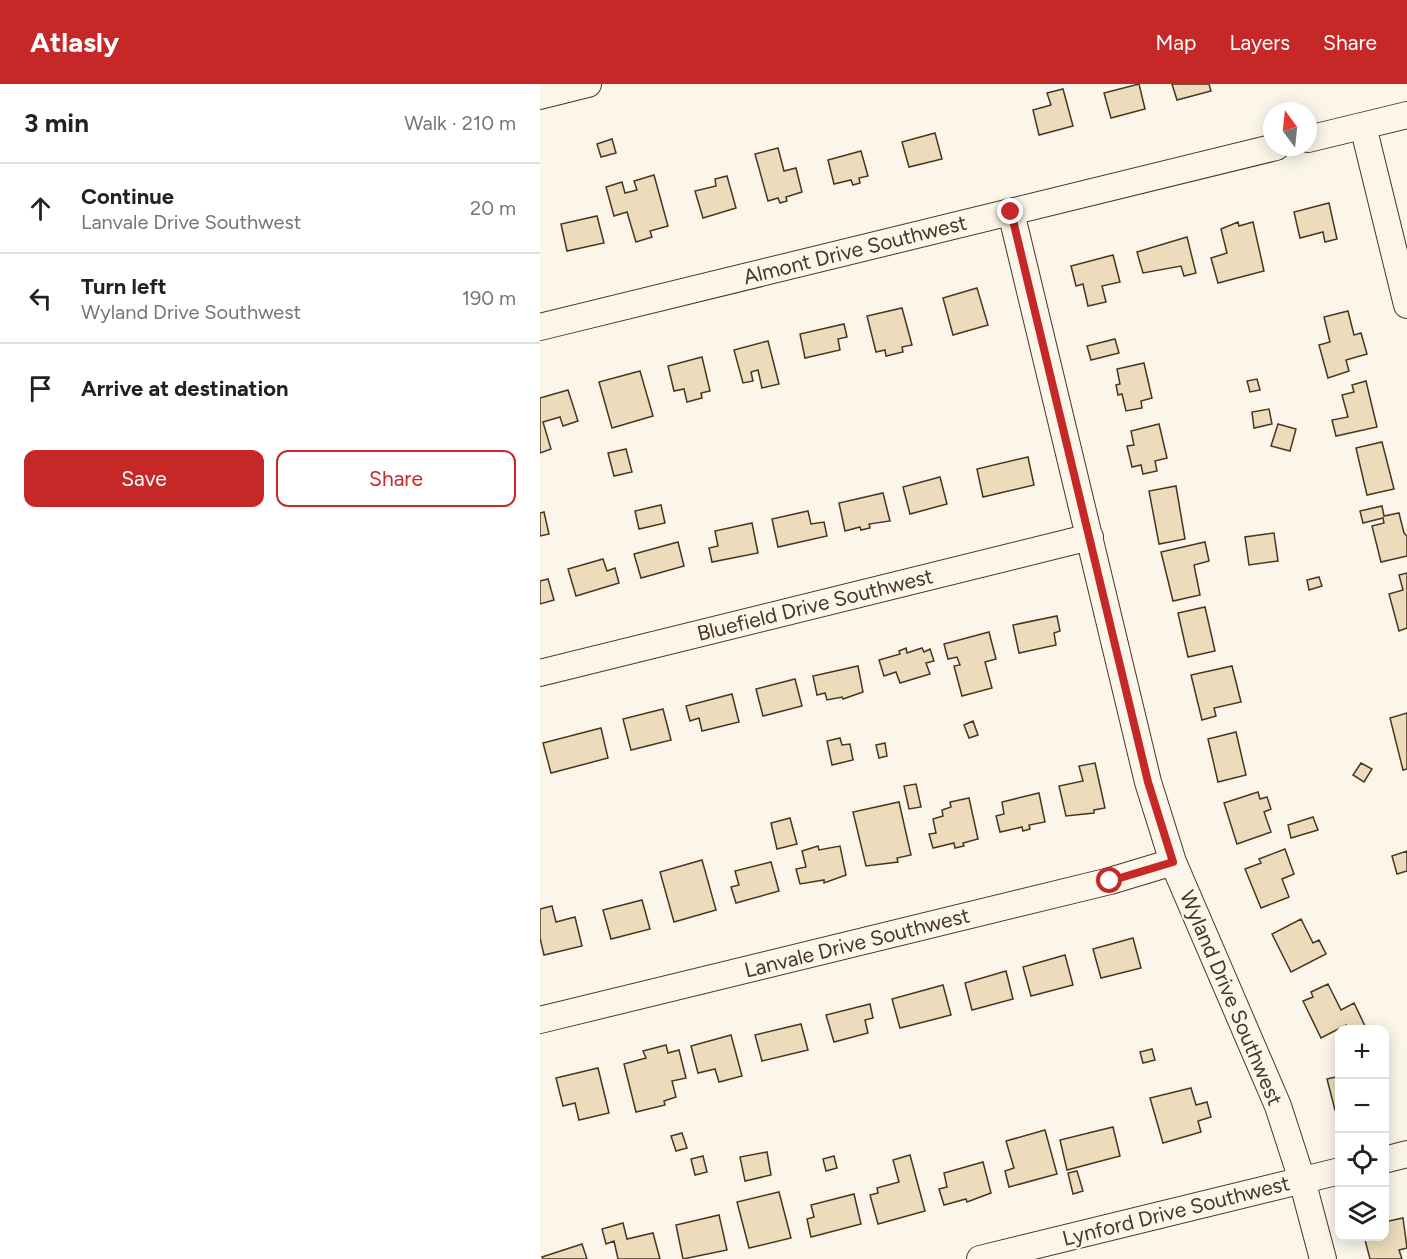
<!DOCTYPE html>
<html lang="en">
<head>
<meta charset="utf-8">
<style>
	:root { --surface:#fff; --page:#f6f6f6; --text:#222; --muted:#767676; --line:#e0e0e0; --accent:#c62828 }
	body { margin:0; font-family:Figtree,sans-serif; background:var(--page); color:var(--text) }
	.controls { position:absolute; right:18px; bottom:18px; display:grid; overflow:hidden; border-radius:12px; box-shadow:0 3px 15px #0003 }
	.controls button { width:54px; height:54px; display:grid; place-items:center; padding:0; border:0; border-bottom:2px solid var(--line); background:var(--surface); color:var(--text); font:30px sans-serif }
	.compass { position:absolute; left:723px; top:18px; width:54px; height:54px; border-radius:50%; background:var(--surface); box-shadow:0 3px 15px #0003; rotate:345deg }
	.stop { position:absolute; width:18px; height:18px; margin:-14px; border:4px solid #c62828; border-radius:50%; background:#fff }
	.stop.end { background:#c62828; border-color:#fff; box-shadow:0 2px 6px #0008 }
	.list { margin:0; padding:0; list-style:none }
	h2 { display:flex; justify-content:space-between; align-items:center; height:78px; margin:0; padding:0 24px; font-size:26px }
	h2 small { font-size:20px; font-weight:400; color:var(--muted) }
	.list li { display:grid; grid-template-columns:39px 1fr auto; gap:18px; align-items:center; box-sizing:border-box; height:90px; padding:0 24px; border-top:2px solid var(--line) }
	.list b { display:block; font-size:22px; white-space:nowrap }
	.list p { margin:0; font-size:20px; white-space:nowrap; color:var(--muted) }
	.list em { font-size:20px; font-style:normal; color:var(--muted) }
	.actions { display:flex; gap:12px; padding:18px 24px }
	.actions a { flex:1; padding:14px 0; border:2px solid var(--accent); border-radius:12px; text-align:center; font-size:21px; color:var(--accent) }
	.actions .main { background:var(--accent); color:#fff }
	.icon { flex:none; width:33px; height:33px; fill:none; stroke:currentColor; stroke-width:2; stroke-linecap:round; stroke-linejoin:round }
	.map { position:relative; flex:none; width:867px; height:1175px; overflow:hidden }
	header { display:flex; align-items:center; gap:36px; box-sizing:border-box; height:84px; padding:0 30px; background:var(--accent); color:#fff }
	header strong { font-size:28px }
	nav { display:flex; gap:33px; margin-inline-start:auto; font-size:21px }
	main { display:flex }
	aside { flex:1; background:var(--surface) }
	.map>svg:first-child { display:block }
	.building { fill:#ecdcbc; stroke:#4a3520; stroke-width:1.5 }
	.lines { fill:none; stroke-linecap:round; stroke-linejoin:round }
	.minor-casing { stroke:#4a3520; stroke-width:28 }
	.minor { stroke:#fbf6e9; stroke-width:26 }
	.route { stroke:#c62828; stroke-width:8 }
	.labels { text-anchor:middle; stroke-width:4.5; stroke-linejoin:round; paint-order:stroke }
	.street-label { font-size:21px; fill:#4a3520; stroke:#fbf6e9 }
</style>
</head>
<body>
<header>
<strong>Atlasly</strong>
<nav><a>Map</a><a>Layers</a><a>Share</a></nav>
</header>
<main>
<aside>
<h2>3 min<small>Walk · 210 m</small></h2>
<ul class="list">
<li><svg class="icon" aria-label="ahead" viewBox="0 0 24 24"><path d="M12 20V5M6 11l6-6 6 6"/></svg><div><b>Continue</b><p>Lanvale Drive Southwest</p></div><em>20 m</em></li>
<li><svg class="icon" aria-label="left" viewBox="0 0 24 24"><path d="M17 20v-9H6M10 6l-5 5 5 5"/></svg><div><b>Turn left</b><p>Wyland Drive Southwest</p></div><em>190 m</em></li>
<li><svg class="icon" aria-label="arrive" viewBox="0 0 24 24"><path d="M6 21V4h12l-3 4 3 4H6"/></svg><div><b>Arrive at destination</b></div></li>
</ul>
<div class="actions"><a class="main">Save</a><a>Share</a></div>
</aside>
<div class="map">
<svg width="867" height="1175" viewBox="0 0 867 1175">
	<rect width="100%" height="100%" fill="#fbf6e9"/>
	<path class="building" d="M 599,0 L 605,25 L 571,34 L 564,9 Z
		M 632,0 L 669,0 L 671,7 L 637,16 Z
		M 523,5 L 533,42 L 499,51 L 493,26 L 511,21 L 507,9 Z
		M 395,49 L 402,75 L 369,83 L 362,58 Z
		M 72,55 L 76,69 L 61,73 L 57,60 Z
		M 238,64 L 244,87 L 256,84 L 262,108 L 246,113 L 247,117 L 240,119 L 238,114 L 228,117 L 215,70 Z
		M 321,67 L 328,92 L 319,94 L 320,99 L 313,101 L 311,96 L 294,100 L 288,76 Z
		M 114,91 L 128,142 L 110,147 L 112,153 L 96,158 L 87,128 L 74,132 L 66,103 L 82,98 L 85,109 L 97,106 L 94,97 Z
		M 187,92 L 196,124 L 163,134 L 155,107 L 176,102 L 175,95 Z
		M 789,119 L 797,155 L 785,158 L 783,148 L 760,154 L 754,128 Z
		M 57,132 L 64,159 L 27,167 L 21,140 Z
		M 698,138 L 699,142 L 713,138 L 724,187 L 678,199 L 671,174 L 687,169 L 681,145 Z
		M 647,153 L 656,189 L 644,192 L 641,182 L 603,189 L 597,168 Z
		M 573,171 L 580,198 L 562,202 L 566,218 L 548,222 L 543,200 L 536,202 L 531,182 Z
		M 437,204 L 448,241 L 413,251 L 403,214 Z
		M 362,224 L 372,261 L 362,263 L 363,268 L 346,272 L 345,266 L 336,268 L 327,232 Z
		M 808,227 L 814,251 L 821,249 L 827,270 L 806,276 L 809,287 L 788,294 L 779,261 L 790,258 L 784,233 Z
		M 304,240 L 307,253 L 298,255 L 300,266 L 265,274 L 260,250 Z
		M 575,255 L 579,269 L 551,276 L 547,262 Z
		M 228,257 L 239,300 L 222,304 L 218,286 L 211,288 L 213,297 L 203,299 L 194,266 Z
		M 162,273 L 170,307 L 161,309 L 162,314 L 147,318 L 144,305 L 134,307 L 128,282 Z
		M 604,279 L 612,314 L 601,317 L 602,324 L 586,327 L 582,310 L 578,311 L 576,301 L 580,300 L 577,285 Z
		M 100,287 L 113,332 L 72,344 L 59,298 Z
		M 717,295 L 720,306 L 710,308 L 707,297 Z
		M 826,297 L 837,343 L 796,352 L 792,336 L 808,333 L 802,311 L 814,308 L 812,301 Z
		M 28,306 L 38,337 L 23,342 L 20,333 L 3,338 L 11,365 L 0,369 L 0,314 Z
		M 729,325 L 732,340 L 714,344 L 712,328 Z
		M 619,340 L 627,374 L 615,377 L 617,387 L 603,390 L 601,381 L 592,383 L 587,362 L 594,361 L 591,347 Z
		M 738,340 L 756,345 L 750,367 L 731,362 Z
		M 842,358 L 854,405 L 827,411 L 816,364 Z
		M 86,365 L 92,388 L 74,392 L 68,369 Z
		M 488,373 L 494,401 L 443,413 L 437,385 Z
		M 400,393 L 407,420 L 370,430 L 363,403 Z
		M 636,402 L 645,455 L 619,460 L 609,407 Z
		M 343,409 L 350,437 L 329,440 L 330,444 L 321,446 L 320,443 L 305,447 L 299,419 Z
		M 121,421 L 125,439 L 99,445 L 95,427 Z
		M 842,422 L 844,432 L 859,429 L 864,449 L 867,452 L 867,472 L 841,478 L 832,442 L 844,439 L 843,434 L 823,439 L 820,427 Z
		M 268,427 L 271,440 L 284,438 L 287,452 L 238,463 L 232,435 Z
		M 4,428 L 9,450 L 0,452 L 0,429 Z
		M 212,439 L 218,469 L 172,478 L 169,464 L 178,462 L 175,447 Z
		M 734,449 L 738,477 L 709,481 L 705,453 Z
		M 138,458 L 144,482 L 101,494 L 94,470 Z
		M 665,458 L 669,477 L 654,481 L 660,511 L 633,517 L 621,468 Z
		M 63,475 L 67,487 L 75,484 L 79,499 L 36,512 L 28,485 Z
		M 867,489 L 867,544 L 859,547 L 849,510 L 863,506 L 859,491 Z
		M 779,493 L 782,502 L 769,506 L 767,496 Z
		M 8,495 L 14,516 L 0,520 L 0,497 Z
		M 665,523 L 675,567 L 648,573 L 638,529 Z
		M 517,532 L 520,547 L 514,549 L 516,561 L 479,569 L 473,541 Z
		M 449,548 L 456,575 L 445,578 L 452,604 L 422,612 L 414,582 L 420,581 L 417,573 L 408,575 L 404,560 Z
		M 366,564 L 367,569 L 382,564 L 384,568 L 390,565 L 394,577 L 386,579 L 390,590 L 360,599 L 356,588 L 344,592 L 339,576 L 360,570 L 359,567 Z
		M 318,582 L 323,608 L 303,615 L 302,613 L 287,616 L 285,609 L 277,611 L 273,592 Z
		M 692,582 L 701,618 L 674,624 L 676,632 L 662,636 L 651,591 Z
		M 255,595 L 262,622 L 223,632 L 216,605 Z
		M 192,610 L 199,638 L 162,647 L 159,634 L 150,637 L 146,622 Z
		M 123,625 L 131,656 L 91,666 L 83,635 Z
		M 867,629 L 867,685 L 863,686 L 850,634 Z
		M 433,637 L 438,651 L 429,654 L 424,641 Z
		M 61,644 L 68,674 L 11,689 L 3,659 Z
		M 696,648 L 706,691 L 678,698 L 668,655 Z
		M 300,654 L 302,661 L 310,660 L 313,676 L 292,681 L 287,657 Z
		M 345,659 L 347,672 L 339,674 L 336,661 Z
		M 555,679 L 565,724 L 554,726 L 554,729 L 526,732 L 519,702 L 543,697 L 539,682 Z
		M 821,679 L 832,685 L 824,698 L 813,691 Z
		M 376,700 L 381,723 L 369,725 L 364,702 Z
		M 718,708 L 720,715 L 727,713 L 731,725 L 724,728 L 731,748 L 697,760 L 684,719 Z
		M 499,709 L 505,738 L 489,741 L 490,745 L 483,747 L 482,743 L 460,748 L 456,732 L 464,730 L 462,718 Z
		M 429,714 L 438,755 L 423,759 L 424,762 L 415,764 L 414,759 L 393,764 L 389,750 L 396,749 L 393,735 L 403,732 L 402,726 L 411,723 L 410,718 Z
		M 359,718 L 371,771 L 357,774 L 358,778 L 326,782 L 313,728 Z
		M 773,733 L 778,746 L 751,754 L 748,741 Z
		M 250,734 L 257,760 L 237,765 L 231,739 Z
		M 278,762 L 279,766 L 300,762 L 306,791 L 284,799 L 284,796 L 260,800 L 256,785 L 266,783 L 262,767 Z
		M 745,765 L 754,790 L 742,795 L 749,813 L 721,824 L 705,785 L 721,779 L 719,775 Z
		M 867,767 L 867,787 L 857,790 L 852,772 Z
		M 162,776 L 176,826 L 134,838 L 120,788 Z
		M 231,778 L 239,807 L 196,819 L 191,803 L 199,801 L 195,787 Z
		M 102,816 L 110,845 L 71,855 L 63,826 Z
		M 12,822 L 16,838 L 35,833 L 42,862 L 4,871 L 0,854 L 0,825 Z
		M 761,835 L 773,859 L 779,856 L 786,870 L 751,888 L 732,850 Z
		M 593,854 L 601,884 L 561,894 L 553,865 Z
		M 525,871 L 533,901 L 491,912 L 483,883 Z
		M 466,887 L 473,915 L 432,926 L 425,899 Z
		M 788,900 L 801,926 L 814,919 L 826,944 L 808,946 L 806,941 L 781,954 L 763,917 L 773,913 L 771,908 Z
		M 403,901 L 411,931 L 360,944 L 352,915 Z
		M 330,920 L 333,934 L 325,936 L 328,949 L 294,958 L 286,931 Z
		M 261,940 L 268,966 L 222,977 L 215,951 Z
		M 191,951 L 202,992 L 179,998 L 175,985 L 158,989 L 151,962 Z
		M 126,961 L 128,969 L 139,966 L 146,994 L 132,997 L 136,1013 L 124,1017 L 125,1021 L 96,1028 L 84,980 L 106,974 L 103,967 Z
		M 612,965 L 615,976 L 603,979 L 600,968 Z
		M 58,984 L 69,1029 L 39,1036 L 35,1019 L 23,1022 L 16,994 Z
		M 800,992 L 800,1024 L 795,1026 L 787,995 Z
		M 651,1004 L 656,1021 L 667,1018 L 671,1033 L 658,1037 L 661,1048 L 623,1059 L 610,1014 Z
		M 573,1043 L 580,1072 L 527,1086 L 520,1056 Z
		M 505,1046 L 517,1090 L 469,1103 L 465,1087 L 474,1084 L 466,1057 Z
		M 142,1049 L 147,1064 L 136,1067 L 131,1052 Z
		M 227,1068 L 231,1091 L 205,1097 L 200,1073 Z
		M 370,1071 L 385,1127 L 338,1140 L 330,1111 L 338,1109 L 337,1104 L 359,1098 L 353,1076 Z
		M 163,1072 L 167,1088 L 155,1091 L 151,1075 Z
		M 294,1072 L 297,1084 L 286,1087 L 283,1075 Z
		M 443,1078 L 451,1109 L 427,1118 L 426,1115 L 404,1121 L 399,1105 L 407,1103 L 404,1089 Z
		M 537,1087 L 543,1107 L 533,1110 L 528,1089 Z
		M 239,1108 L 251,1154 L 209,1164 L 197,1118 Z
		M 314,1110 L 321,1140 L 271,1153 L 267,1135 L 274,1133 L 271,1121 Z
		M 179,1131 L 187,1166 L 143,1175 L 136,1141 Z
		M 863,1134 L 867,1164 L 859,1166 L 862,1175 L 830,1175 L 824,1152 L 844,1152 L 844,1138 Z
		M 83,1139 L 87,1155 L 113,1149 L 120,1175 L 78,1175 L 74,1157 L 66,1160 L 62,1145 Z
		M 42,1160 L 47,1175 L 3,1175 L 2,1173 Z"/>
	<g class="lines">
		<defs>
			<path id="minor" d="M 0,12 L 48,0
				M 823,42 L 867,221
				M 768,55 L 867,31
				M 471,128 L 608,698 L 633,778 L 738,1022 L 762,1096 L 783,1175
				M 0,243 L 736,63
				M 0,589 L 550,453
				M 0,936 L 570,797 L 633,778
				M 844,1076 L 867,1070
				M 440,1175 L 800,1087"/>
		</defs>
		<use href="#minor" class="minor-casing"/>
		<use href="#minor" class="minor"/>
	</g>
	<g class="lines">
		<path class="route" d="M 471,128 L 608,698 L 633,778 L 570,797"/>
	</g>
	<g class="labels">
		<g class="street-label">
			<text transform="translate(315 166) rotate(-14)" y="7">Almont Drive Southwest</text>
			<text transform="translate(275 521) rotate(-14)" y="7">Bluefield Drive Southwest</text>
			<text transform="translate(317 859) rotate(-14)" y="7">Lanvale Drive Southwest</text>
			<text transform="translate(691 914) rotate(67)" y="7">Wyland Drive Southwest</text>
			<text transform="translate(636 1127) rotate(-14)" y="7">Lynford Drive Southwest</text>
		</g>
	</g>
</svg>
<div class="controls">
<button>+</button>
<button>−</button>
<button><svg class="icon" aria-label="locate" viewBox="0 0 24 24"><circle cx="12" cy="12" r="6"/><path d="M12 2v4M12 18v4M2 12h4M18 12h4"/></svg></button>
<button><svg class="icon" aria-label="layers" viewBox="0 0 24 24"><path d="M12 4l9 5-9 5-9-5zM3 14l9 5 9-5"/></svg></button>
</div>
<svg class="compass" viewBox="-18 -18 36 36"><path d="M0-13l5 13h-10z" fill="#e53935"/><path d="M0 13l5-13h-10z" fill="#767676"/></svg>
<div class="stop" style="left:570px;top:797px"></div>
<div class="stop end" style="left:471px;top:128px"></div>
</div>
</main>
</body>
</html>
